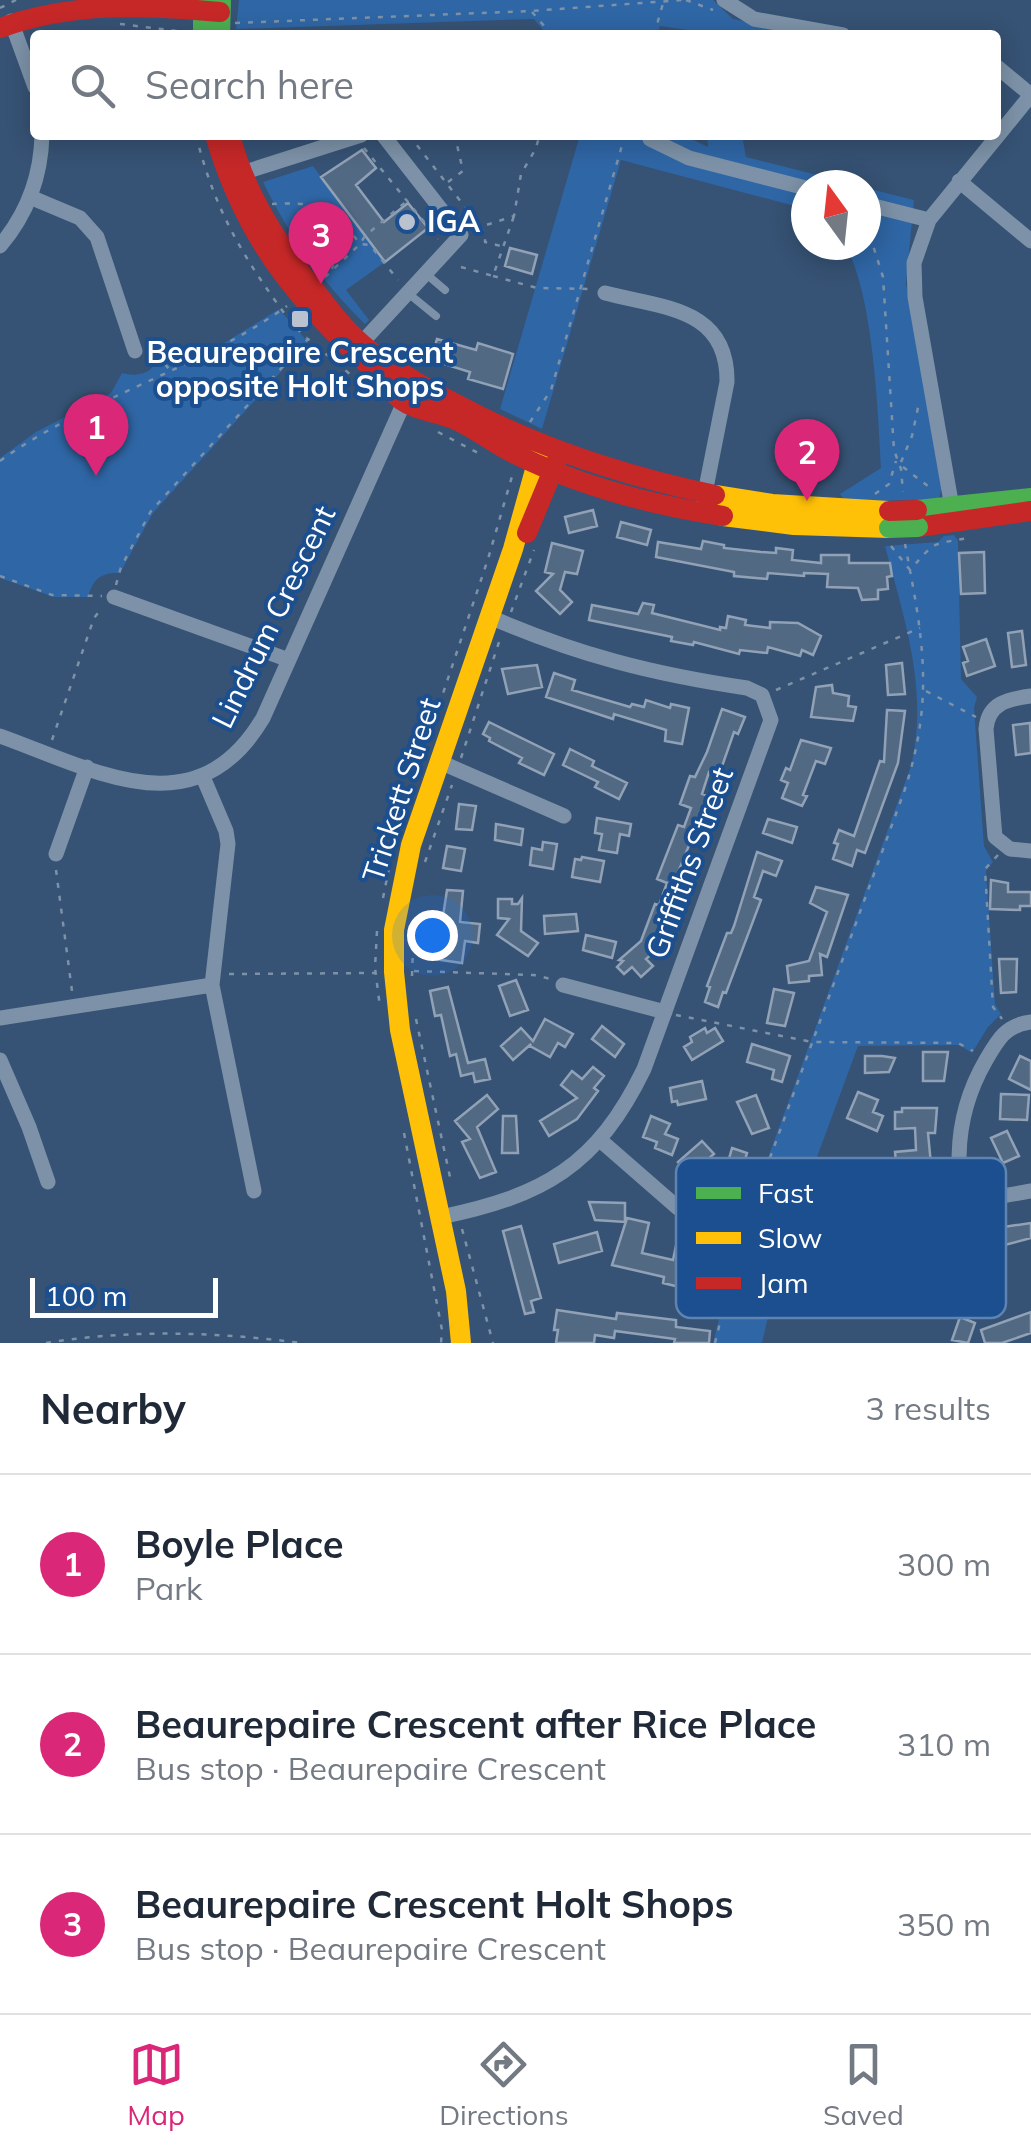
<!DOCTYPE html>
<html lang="en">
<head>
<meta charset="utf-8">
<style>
	:root { --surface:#fff; --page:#f2f2f3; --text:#1f2937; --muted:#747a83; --line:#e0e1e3; --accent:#db2777 }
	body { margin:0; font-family:Mulish,sans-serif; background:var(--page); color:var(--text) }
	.compass { position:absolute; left:791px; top:170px; width:90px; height:90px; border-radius:50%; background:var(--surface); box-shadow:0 5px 25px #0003; rotate:345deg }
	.scale { position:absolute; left:30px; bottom:25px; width:188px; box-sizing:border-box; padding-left:10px; border:5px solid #fff; border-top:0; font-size:28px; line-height:35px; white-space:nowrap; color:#fff; -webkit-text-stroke:8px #1b4f8f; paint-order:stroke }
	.you { position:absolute; left:432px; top:935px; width:35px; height:35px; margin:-25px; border:8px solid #fff; border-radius:50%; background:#1a73e8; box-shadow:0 0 0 15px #1a73e833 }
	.badge { display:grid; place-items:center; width:65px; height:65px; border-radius:50%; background:var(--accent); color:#fff; font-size:32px; font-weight:700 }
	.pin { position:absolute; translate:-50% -82px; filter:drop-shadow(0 2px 5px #0008) }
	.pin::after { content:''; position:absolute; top:52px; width:35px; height:30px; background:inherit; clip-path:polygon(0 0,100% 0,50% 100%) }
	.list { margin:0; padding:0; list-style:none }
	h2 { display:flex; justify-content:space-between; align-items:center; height:130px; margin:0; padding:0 40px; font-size:42px }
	h2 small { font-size:32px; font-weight:400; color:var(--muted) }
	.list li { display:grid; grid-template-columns:65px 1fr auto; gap:30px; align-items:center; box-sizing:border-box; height:180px; padding:0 40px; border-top:2px solid var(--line) }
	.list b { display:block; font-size:38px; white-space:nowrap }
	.list p { margin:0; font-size:32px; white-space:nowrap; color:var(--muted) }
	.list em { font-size:32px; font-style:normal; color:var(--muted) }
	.icon { flex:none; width:55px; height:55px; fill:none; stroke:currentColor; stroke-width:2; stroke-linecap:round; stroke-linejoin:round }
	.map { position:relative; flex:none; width:1031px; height:1343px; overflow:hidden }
	.search { position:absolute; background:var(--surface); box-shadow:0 5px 25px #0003; left:30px; right:30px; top:30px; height:110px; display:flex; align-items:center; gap:25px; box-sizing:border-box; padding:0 35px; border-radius:10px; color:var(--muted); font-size:38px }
	.sheet { height:670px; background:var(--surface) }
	nav { display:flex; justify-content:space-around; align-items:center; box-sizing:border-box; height:140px; border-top:2px solid var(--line); background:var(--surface); font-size:28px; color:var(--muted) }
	nav a { display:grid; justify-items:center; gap:5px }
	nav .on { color:var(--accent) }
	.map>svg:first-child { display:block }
	.green { fill:#2f66a5 }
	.building { fill:#526984; stroke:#92a2b6; stroke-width:2.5 }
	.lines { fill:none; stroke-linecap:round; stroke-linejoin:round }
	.path { stroke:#7d92a8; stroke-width:2.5; stroke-dasharray:5 8; stroke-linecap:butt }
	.lane { stroke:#7d92a8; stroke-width:8 }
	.street { stroke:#7d92a8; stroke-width:15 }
	.fast { stroke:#4caf50; stroke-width:20 }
	.slow { stroke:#ffc107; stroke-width:20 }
	.jam { stroke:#c62828; stroke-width:20 }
	.fast-bridge { stroke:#4caf50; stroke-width:20 }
	.jam-bridge { stroke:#c62828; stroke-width:20 }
	.poi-dot { fill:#b9c2ce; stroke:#1b4f8f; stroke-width:4 }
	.labels { text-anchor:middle; stroke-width:8; stroke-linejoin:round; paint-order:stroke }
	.poi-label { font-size:30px; font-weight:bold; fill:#fff; stroke:#1b4f8f; text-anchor:start }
	.street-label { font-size:30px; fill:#fff; stroke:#1b4f8f }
	.key { fill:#1b4f8f; stroke:#5f84b1; stroke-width:2.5 }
	.key-label { font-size:28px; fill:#fff }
</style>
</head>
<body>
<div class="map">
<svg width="1031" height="1343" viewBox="0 0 1031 1343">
	<rect width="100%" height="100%" fill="#365274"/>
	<path class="green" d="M 239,0 L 713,0 L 733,19 L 816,35 L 689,35 L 688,30 L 660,26 L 657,35 L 547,35 L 534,19 L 236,29 Z
		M 580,135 L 683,135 L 708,147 L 707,135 L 742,135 L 746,157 L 856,185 L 806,185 L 806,209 L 621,160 L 542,429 L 500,409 Z
		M 313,166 L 385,262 L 346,290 L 369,320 L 365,324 C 321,281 290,237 263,182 Z
		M 866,188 L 914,200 L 906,284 L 943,483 L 939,499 L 846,502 L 840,494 L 881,468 C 878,410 873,293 845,245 L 866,245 Z
		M 279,309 L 308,342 L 153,513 L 120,573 C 101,572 93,579 88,597 L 54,597 L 0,578 L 0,458 L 36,432 L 111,393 L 122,373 C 142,378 154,372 160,353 L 216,348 Z
		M 954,535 L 958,541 L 961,679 L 977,697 L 974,708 L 984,846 L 993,862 L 986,871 L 995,1004 L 1001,1014 L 988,1027 L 972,1053 L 959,1045 L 858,1046 L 796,1214 L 747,1215 L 911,766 C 929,690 904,618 885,546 L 938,542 L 944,536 Z
		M 737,1248 L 783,1251 L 762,1343 L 713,1343 Z"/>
	<path class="building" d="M 362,150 L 376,168 L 356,185 L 384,222 L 408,203 L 428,228 L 385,262 L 321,177 Z
		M 510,248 L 537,255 L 532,274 L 505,266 Z
		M 437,339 L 476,350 L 478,343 L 513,354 L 503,389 L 468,379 L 470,372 L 431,360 Z
		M 593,510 L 597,526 L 569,533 L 565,517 Z
		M 621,522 L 651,530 L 647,545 L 617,537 Z
		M 703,541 L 724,545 L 724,548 L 761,552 L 776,553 L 776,548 L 793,550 L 792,560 L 821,563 L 821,555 L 849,555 L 849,563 L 890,563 L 892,576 L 887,577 L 888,589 L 878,590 L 878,599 L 862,600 L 858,588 L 827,587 L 828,574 L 804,573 L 804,576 L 768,573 L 767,579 L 734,576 L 734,572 L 656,557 L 658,542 L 701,549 Z
		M 552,543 L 583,551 L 577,574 L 565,572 L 560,590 L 572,602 L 560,614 L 536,591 L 553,574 L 545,572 Z
		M 984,552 L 985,593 L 961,594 L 959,553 Z
		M 643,603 L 654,605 L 652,613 L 720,630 L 720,627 L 726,628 L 728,616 L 746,620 L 745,625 L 770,628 L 770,622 L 798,623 L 821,636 L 813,655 L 802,650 L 800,656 L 768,647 L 767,653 L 740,650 L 739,654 L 694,642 L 693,645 L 671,641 L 672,637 L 589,620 L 592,605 L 638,614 Z
		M 1022,631 L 1026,665 L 1012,667 L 1008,633 Z
		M 986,639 L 995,666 L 967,676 L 963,663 L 968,661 L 963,647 Z
		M 902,663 L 905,694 L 888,695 L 886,665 Z
		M 537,665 L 542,687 L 508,694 L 502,669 Z
		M 554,673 L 575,680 L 572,690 L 630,707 L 632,704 L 644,707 L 646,700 L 670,708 L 671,704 L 689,708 L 682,744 L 665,741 L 666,730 L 614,714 L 613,719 L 546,697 Z
		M 832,685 L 833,693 L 849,696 L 848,706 L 856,707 L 853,721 L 811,717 L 816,687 Z
		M 722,709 L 745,717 L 738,734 L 734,732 L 719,775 L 709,772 L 702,794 L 709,796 L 679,870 L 684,872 L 656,950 L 646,959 L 653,966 L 641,977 L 632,967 L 624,974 L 617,967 L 623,961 L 619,960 L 641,941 L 655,904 L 659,905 L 667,883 L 657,879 L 678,825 L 684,827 L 691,808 L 680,804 L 690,776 L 695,777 L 707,752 Z
		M 887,710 L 905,711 L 898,763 L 865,853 L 857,850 L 852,866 L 833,859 L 838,844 L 834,843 L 839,830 L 854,836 L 880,761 L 884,762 Z
		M 489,722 L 554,754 L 544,775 L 519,763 L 522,758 L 489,741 L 490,738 L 483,734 Z
		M 1030,723 L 1031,753 L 1016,755 L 1013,725 Z
		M 801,740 L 831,748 L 825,764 L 816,761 L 803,795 L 807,796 L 802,806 L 782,798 L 788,783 L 781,780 L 786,768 L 790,770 Z
		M 570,749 L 594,761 L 592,766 L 627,783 L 619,799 L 595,787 L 598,782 L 563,765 Z
		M 459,804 L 476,806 L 472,830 L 456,829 Z
		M 597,818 L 631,824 L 629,836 L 620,834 L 617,853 L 599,850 L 602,834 L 595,833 Z
		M 768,819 L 797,827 L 792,843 L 763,833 Z
		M 496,824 L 523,829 L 521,845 L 495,840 Z
		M 543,842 L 557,844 L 553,869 L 530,865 L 532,848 L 542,850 Z
		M 447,846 L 465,849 L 461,871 L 443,868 Z
		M 757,852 L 782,861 L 776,876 L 763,871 L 754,897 L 761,900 L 726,993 L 723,992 L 718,1007 L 705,1002 L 710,987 L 707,986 L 727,933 L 731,933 L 734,926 Z
		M 582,857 L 604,861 L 600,882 L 572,877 L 575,859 L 581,860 Z
		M 991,880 L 1008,883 L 1008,892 L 1031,892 L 1031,906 L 1020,906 L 1020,910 L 990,909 Z
		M 816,887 L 848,895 L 827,957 L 820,954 L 822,975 L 809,976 L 809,981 L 789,983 L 787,966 L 809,961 L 827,912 L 810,903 Z
		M 447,890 L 463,891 L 460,922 L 480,924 L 478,943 L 465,941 L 462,963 L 427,958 L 430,936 L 434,936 L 435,928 L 441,929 Z
		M 522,898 L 521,931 L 538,943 L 528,956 L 497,935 L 509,919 L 498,918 L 498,899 L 512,899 L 512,904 L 518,904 Z
		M 576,914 L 578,931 L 545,934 L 544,916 Z
		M 586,935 L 616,942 L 612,958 L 583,950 Z
		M 999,959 L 1017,959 L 1016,992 L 1001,993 Z
		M 516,980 L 528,1010 L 510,1016 L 499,986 Z
		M 448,987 L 468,1063 L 485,1059 L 490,1079 L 475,1082 L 473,1073 L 461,1076 L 456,1054 L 450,1056 L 441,1015 L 435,1016 L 430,991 Z
		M 774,989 L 794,993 L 785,1026 L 767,1023 Z
		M 545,1019 L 573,1034 L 565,1047 L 558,1043 L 550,1057 L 530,1046 L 531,1044 L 513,1060 L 501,1046 L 521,1028 L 533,1041 Z
		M 602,1026 L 624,1044 L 615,1057 L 592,1039 Z
		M 705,1028 L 707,1033 L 715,1028 L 723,1041 L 692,1060 L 684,1047 L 692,1042 L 690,1037 Z
		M 752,1044 L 790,1056 L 782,1082 L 772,1079 L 774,1070 L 747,1062 Z
		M 923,1052 L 948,1052 L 944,1081 L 923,1081 Z
		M 865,1056 L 882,1056 L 895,1058 L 889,1072 L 865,1073 Z
		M 1020,1056 L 1031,1061 L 1031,1090 L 1009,1079 Z
		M 593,1067 L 604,1076 L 594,1088 L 598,1091 L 577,1119 L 549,1136 L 540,1121 L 577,1098 L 561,1085 L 572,1071 L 582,1079 Z
		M 702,1081 L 706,1099 L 678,1105 L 677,1101 L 672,1102 L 670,1088 Z
		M 858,1092 L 878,1100 L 873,1112 L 883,1116 L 877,1131 L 847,1118 Z
		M 1001,1094 L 1029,1095 L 1027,1120 L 1000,1119 Z
		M 487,1095 L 498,1109 L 477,1127 L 496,1172 L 480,1178 L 462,1142 L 470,1139 L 455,1121 Z
		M 756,1095 L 769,1128 L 752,1134 L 737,1102 Z
		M 902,1108 L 937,1108 L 935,1133 L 928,1133 L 932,1175 L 912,1177 L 911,1171 L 888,1174 L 888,1182 L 843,1185 L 843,1189 L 821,1190 L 821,1185 L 816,1185 L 815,1174 L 858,1173 L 858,1164 L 896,1163 L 895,1152 L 916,1150 L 915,1128 L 895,1129 L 895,1112 L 902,1112 Z
		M 503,1116 L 516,1116 L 518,1153 L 502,1153 Z
		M 651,1116 L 670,1124 L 665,1134 L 678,1139 L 672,1155 L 655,1148 L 657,1142 L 643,1137 Z
		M 1007,1131 L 1019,1156 L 1003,1163 L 991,1138 Z
		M 702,1141 L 714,1154 L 700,1166 L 695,1162 L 686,1170 L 678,1162 Z
		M 732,1148 L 747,1153 L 739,1180 L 748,1182 L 744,1196 L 720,1191 Z
		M 589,1202 L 625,1203 L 625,1222 L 595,1220 Z
		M 627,1218 L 649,1223 L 642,1253 L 673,1260 L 677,1241 L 726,1253 L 719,1277 L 726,1279 L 721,1297 L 663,1283 L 664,1277 L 612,1265 Z
		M 1031,1223 L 1031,1238 L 1005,1245 L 1003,1227 Z
		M 521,1226 L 541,1298 L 531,1301 L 534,1312 L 525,1314 L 503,1231 Z
		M 597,1232 L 602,1251 L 559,1263 L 554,1244 Z
		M 557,1310 L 616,1319 L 617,1313 L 676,1320 L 676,1327 L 710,1331 L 709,1343 L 674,1343 L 675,1339 L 615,1331 L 614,1338 L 595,1335 L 594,1343 L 556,1343 L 558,1330 L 554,1330 Z
		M 1031,1312 L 1031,1333 L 1002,1343 L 985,1343 L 981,1330 Z
		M 960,1317 L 975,1323 L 968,1343 L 952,1340 Z"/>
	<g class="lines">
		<path class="path" d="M 686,0 L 713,10
			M 0,8 L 16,0
			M 532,12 L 552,35
			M 235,23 L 531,11 L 683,0
			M 120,24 L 177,31 L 184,35
			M 654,35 L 664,0
			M 196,135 C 215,213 246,262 293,325
			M 409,135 L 479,225 L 485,234 L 485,242 L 501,246
			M 364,148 L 438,239
			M 448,182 L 463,171 L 455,136
			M 272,204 C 288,203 332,202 339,218 C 341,224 340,230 340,236
			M 338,215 L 360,244 L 370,245 L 398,280
			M 866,223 L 883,277 L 894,450 L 901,469 L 903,492
			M 476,231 L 480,227 L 514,216 L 521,174 L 535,150 L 540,135
			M 461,267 L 493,276 L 514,216
			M 332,269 L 340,236 L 351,232
			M 493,276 L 537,288 L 589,289
			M 325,277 L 360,244 L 365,236 L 408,200
			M 299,320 L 293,325 L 307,338
			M 147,349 L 152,348 L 169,369
			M 530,422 L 551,390 L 625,135
			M 438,432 L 484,456
			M 0,461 C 89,397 198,370 287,306
			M 901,462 L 912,436 L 919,403
			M 903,467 L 933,490
			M 875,494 L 889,484 L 896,461
			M 891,546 L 910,570 C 936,541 929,545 968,538
			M 0,576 L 52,595 L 102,596
			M 116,585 L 121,567 L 151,511 L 308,339 L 363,385
			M 511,612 L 534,550
			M 776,690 L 920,628
			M 926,691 L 976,717
			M 52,740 L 94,618 L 102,608
			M 461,758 L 499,642
			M 402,816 L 488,559 L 513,473
			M 998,855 L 985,869 L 993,1007 L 1002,1019
			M 425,862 L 452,785
			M 56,870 L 72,991
			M 383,898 L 394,843
			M 377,931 L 375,968 L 380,1007
			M 414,971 L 534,975 L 551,979
			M 229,974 L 376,973
			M 412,976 L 414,919
			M 676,1015 L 812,1042 L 958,1043 L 973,1051
			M 416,1019 L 450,1177
			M 404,1133 L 442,1330 L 441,1343
			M 751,1220 L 756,1196 L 904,792 C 935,698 923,638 905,544
			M 462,1229 L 493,1343
			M 46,1343 C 130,1329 217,1332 301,1343
			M 715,1343 L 739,1245"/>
		<path class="lane" d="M 425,273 L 445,290
			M 409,294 L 436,316"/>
		<path class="street" d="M 724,0 L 754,19 L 843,35
			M 11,21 L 35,87
			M 650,139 L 689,158 L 806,188
			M 236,175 L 361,135
			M 959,181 L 1031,241
			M 30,197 L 80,218 L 97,237 L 135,351
			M 866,204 L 929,220
			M 0,246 C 27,214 41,177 42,135
			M 605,293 C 662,308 728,307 727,382 L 703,503
			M 355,350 L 461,235 L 383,135
			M 953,513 L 915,297 L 914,263 L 929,220 L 1031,95 L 996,66
			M 114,597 L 289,660
			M 1031,696 C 1008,699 988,703 986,729 L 995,837 L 1010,849 L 1031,851
			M 0,736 C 95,770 196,831 263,718 L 414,380
			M 440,762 L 564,816
			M 203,777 L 226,831 L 228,844 L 212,985 L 254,1191
			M 56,854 L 87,767
			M 563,985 L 665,1012
			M 0,1018 L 212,985
			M 0,1060 L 29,1127 L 48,1182
			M 600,1140 L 678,1208 L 708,1223 L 746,1233 L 799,1231 L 1031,1191
			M 441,1217 C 543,1196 597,1166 644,1069 L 771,720 L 762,695 L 747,688 C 652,674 578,655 490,617
			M 976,1279 C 962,1198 942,1136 986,1060 C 998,1039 1006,1025 1031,1022"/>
		<path class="fast" d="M 203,0 L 203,35
			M 220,35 L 221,2
			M 917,510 L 1031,498"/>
		<path class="slow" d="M 715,495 L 772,504 L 889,511
			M 723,516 L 794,525 L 889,528
			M 461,1343 L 456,1291 L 400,1030 L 394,972 L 394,930 L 411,845 L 513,549 L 542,445"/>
		<path class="jam" d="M 0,28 C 72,2 145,5 220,12
			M 215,135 C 243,232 291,294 364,361 C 377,373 387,389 401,400 C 418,412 440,412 458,421 C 477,430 493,443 511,452 C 577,485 650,505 723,516
			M 230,135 C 244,188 270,232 303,275 C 322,299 339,324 362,344 C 391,369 425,388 458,405 C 540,449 624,476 715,495
			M 918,527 L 1031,511
			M 527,533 L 558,458"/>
		<path class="fast-bridge" d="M 889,528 L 918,527"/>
		<path class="jam-bridge" d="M 889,511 L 917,510"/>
	</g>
	<g class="poi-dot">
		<circle cx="407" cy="222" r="10"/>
		<rect x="290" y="309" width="20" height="20" rx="5"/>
	</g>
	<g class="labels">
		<g class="poi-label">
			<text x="427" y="232">IGA</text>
			<text x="300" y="363" text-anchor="middle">Beaurepaire Crescent<tspan x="300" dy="34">opposite Holt Shops</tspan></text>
		</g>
		<g class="street-label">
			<text transform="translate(274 617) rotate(-64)" y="10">Lindrum Crescent</text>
			<text transform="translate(402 790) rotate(-72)" y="10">Trickett Street</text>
			<text transform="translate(690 863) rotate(-70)" y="10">Griffiths Street</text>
		</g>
	</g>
	<rect x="676" y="1158" width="330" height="160" rx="15" class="key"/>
	<rect x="696" y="1187" width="45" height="12" fill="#4caf50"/>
	<rect x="696" y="1232" width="45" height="12" fill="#ffc107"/>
	<rect x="696" y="1277" width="45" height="12" fill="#c62828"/>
	<g class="key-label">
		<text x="758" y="1203">Fast</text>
		<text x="758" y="1248">Slow</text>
		<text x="758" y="1293">Jam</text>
	</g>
</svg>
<svg class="compass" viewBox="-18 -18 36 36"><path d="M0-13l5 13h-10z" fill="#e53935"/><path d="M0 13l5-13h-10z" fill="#747a83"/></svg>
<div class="scale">100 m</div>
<div class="you"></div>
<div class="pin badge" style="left:96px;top:476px">1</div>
<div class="pin badge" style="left:807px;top:501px">2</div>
<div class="pin badge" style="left:321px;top:284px">3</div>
<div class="search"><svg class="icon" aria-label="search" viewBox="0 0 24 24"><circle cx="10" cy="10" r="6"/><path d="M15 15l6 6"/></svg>Search here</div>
</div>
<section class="sheet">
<h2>Nearby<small>3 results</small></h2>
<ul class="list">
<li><span class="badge">1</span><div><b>Boyle Place</b><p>Park</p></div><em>300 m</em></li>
<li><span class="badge">2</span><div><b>Beaurepaire Crescent after Rice Place</b><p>Bus stop · Beaurepaire Crescent</p></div><em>310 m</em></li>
<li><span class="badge">3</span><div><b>Beaurepaire Crescent Holt Shops</b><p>Bus stop · Beaurepaire Crescent</p></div><em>350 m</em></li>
</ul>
</section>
<nav>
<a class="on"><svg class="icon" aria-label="map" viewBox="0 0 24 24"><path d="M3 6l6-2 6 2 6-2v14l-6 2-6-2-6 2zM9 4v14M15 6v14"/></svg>Map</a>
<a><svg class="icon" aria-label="directions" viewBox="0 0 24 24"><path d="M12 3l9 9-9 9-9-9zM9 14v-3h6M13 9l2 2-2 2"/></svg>Directions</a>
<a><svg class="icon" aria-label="saved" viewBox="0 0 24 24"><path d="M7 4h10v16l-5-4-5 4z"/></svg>Saved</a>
</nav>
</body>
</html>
